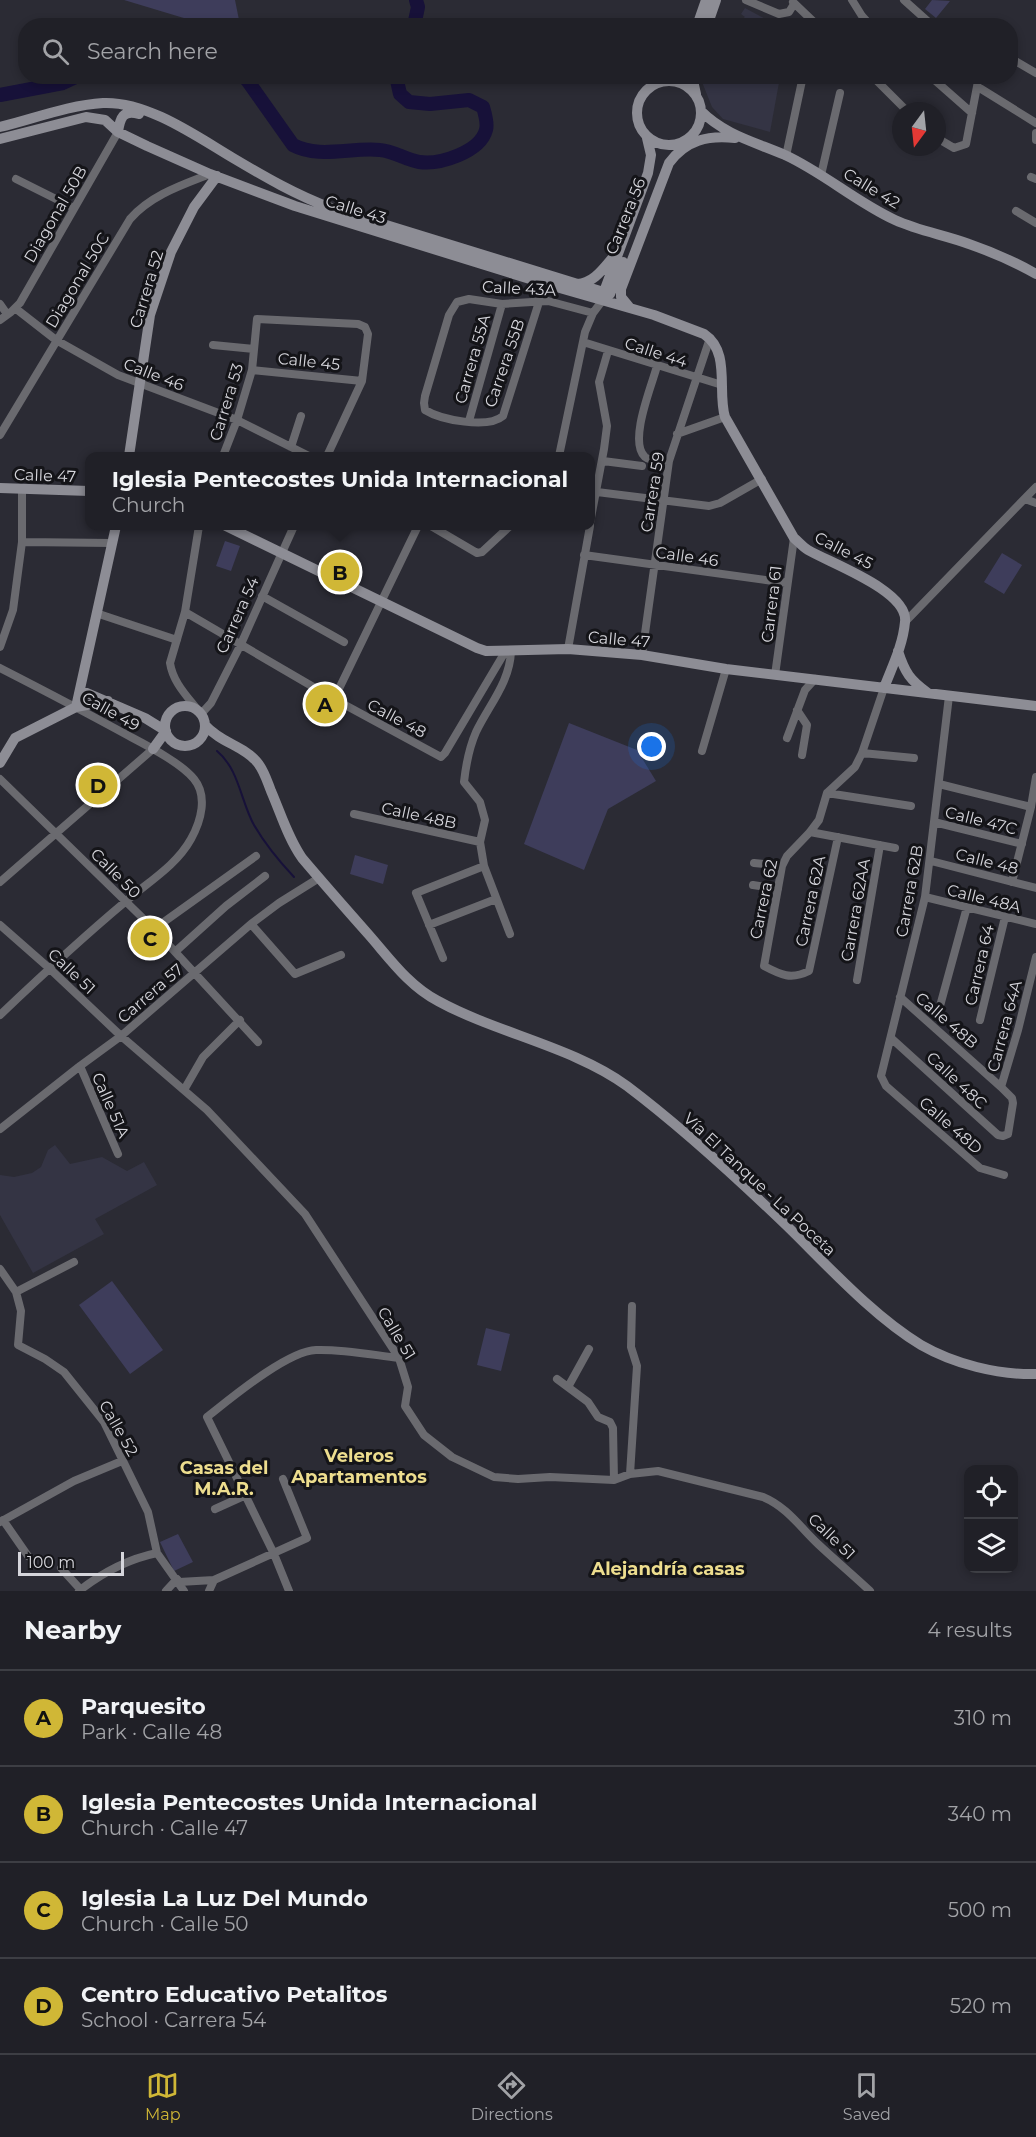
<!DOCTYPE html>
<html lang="en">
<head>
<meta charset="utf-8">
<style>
	:root { --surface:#202027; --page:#2d2d33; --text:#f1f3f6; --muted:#a2a3a7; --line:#3d3e44; --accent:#d0b736 }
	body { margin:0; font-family:Montserrat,sans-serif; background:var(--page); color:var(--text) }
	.controls { position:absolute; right:18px; bottom:18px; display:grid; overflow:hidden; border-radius:12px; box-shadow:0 3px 9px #0003 }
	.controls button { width:54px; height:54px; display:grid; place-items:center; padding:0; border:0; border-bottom:2px solid var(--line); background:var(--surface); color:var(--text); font:30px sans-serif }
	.compass { position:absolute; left:892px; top:102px; width:54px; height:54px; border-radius:50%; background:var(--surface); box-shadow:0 3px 9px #0003; rotate:195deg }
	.scale { position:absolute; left:18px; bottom:15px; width:106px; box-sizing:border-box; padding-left:6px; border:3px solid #d5d5db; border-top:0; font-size:16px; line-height:21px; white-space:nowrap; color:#d5d5db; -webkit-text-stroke:4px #141418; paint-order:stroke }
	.you { position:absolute; left:652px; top:747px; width:21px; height:21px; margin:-15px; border:4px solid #fff; border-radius:50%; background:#1a73e8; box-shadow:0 0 0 9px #1a73e833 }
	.badge { display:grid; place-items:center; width:39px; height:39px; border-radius:50%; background:var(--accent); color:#111; font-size:20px; font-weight:700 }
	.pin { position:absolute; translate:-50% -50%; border:3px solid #fff; box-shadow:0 2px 6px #0006 }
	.popup { position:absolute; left:85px; top:452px; width:510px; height:78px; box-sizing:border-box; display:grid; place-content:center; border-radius:12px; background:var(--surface); filter:drop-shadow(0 2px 4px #0005); font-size:20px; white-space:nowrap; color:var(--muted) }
	.popup b { font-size:22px; color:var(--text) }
	.popup::after { content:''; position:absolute; left:50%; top:100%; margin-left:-12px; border:12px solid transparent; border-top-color:var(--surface) }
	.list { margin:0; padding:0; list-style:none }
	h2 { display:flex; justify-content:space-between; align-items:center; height:78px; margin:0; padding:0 24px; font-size:26px }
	h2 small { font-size:20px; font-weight:400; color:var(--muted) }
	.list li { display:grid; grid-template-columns:39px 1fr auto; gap:18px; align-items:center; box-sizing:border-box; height:96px; padding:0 24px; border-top:2px solid var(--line) }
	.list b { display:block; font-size:22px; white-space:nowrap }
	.list p { margin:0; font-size:20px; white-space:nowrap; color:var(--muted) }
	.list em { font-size:20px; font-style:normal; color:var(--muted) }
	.icon { flex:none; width:33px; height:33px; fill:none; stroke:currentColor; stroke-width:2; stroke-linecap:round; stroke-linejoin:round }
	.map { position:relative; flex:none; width:1036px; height:1591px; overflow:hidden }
	.search { position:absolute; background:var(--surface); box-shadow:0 3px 9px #0003; left:18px; right:18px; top:18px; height:66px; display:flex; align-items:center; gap:15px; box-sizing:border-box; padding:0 21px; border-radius:24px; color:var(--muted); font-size:22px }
	.sheet { height:462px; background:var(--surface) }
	nav { display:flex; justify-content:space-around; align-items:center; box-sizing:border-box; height:84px; border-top:2px solid var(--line); background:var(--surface); font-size:16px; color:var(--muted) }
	nav a { display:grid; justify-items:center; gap:3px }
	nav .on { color:var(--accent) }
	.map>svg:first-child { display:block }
	.built { fill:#343444 }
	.green { fill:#3e3d5b }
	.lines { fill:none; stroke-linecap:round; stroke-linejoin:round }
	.stream { stroke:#171139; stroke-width:2 }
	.river { stroke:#171139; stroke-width:14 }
	.street { stroke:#6a6a6f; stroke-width:8 }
	.secondary { stroke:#8d8d95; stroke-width:10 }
	.labels { text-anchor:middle; stroke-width:6; stroke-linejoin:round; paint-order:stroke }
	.street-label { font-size:16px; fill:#d5d5db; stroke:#141418 }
	.neighbourhood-label { font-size:18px; font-weight:bold; fill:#eddd8e; stroke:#141418 }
</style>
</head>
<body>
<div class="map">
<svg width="1036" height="1591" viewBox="0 0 1036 1591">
	<rect width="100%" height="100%" fill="#2b2b34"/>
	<path class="built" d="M 745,8 L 771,22 L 769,25 L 733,25 L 745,17 L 741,14 Z
		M 700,77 L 780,77 L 770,132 L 723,119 L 712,107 Z
		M 55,1145 L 70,1164 L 102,1157 L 127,1171 L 144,1162 L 157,1185 L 95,1219 L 104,1234 L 33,1273 L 0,1215 L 0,1175 L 14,1177 L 32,1173 L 41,1167 L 48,1150 Z"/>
	<path class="green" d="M 124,0 L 235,0 L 240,25 L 207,25 Z
		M 932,0 L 950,1 L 936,18 L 925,9 Z
		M 225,541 L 240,546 L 231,571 L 216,566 Z
		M 1002,553 L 1022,565 L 1004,594 L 984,582 Z
		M 569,723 L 637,750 L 656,781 L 608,809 L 584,870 L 524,844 Z
		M 355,855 L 388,865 L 383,884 L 350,874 Z
		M 112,1281 L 163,1350 L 130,1374 L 79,1305 Z
		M 486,1328 L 510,1334 L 501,1371 L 477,1365 Z
		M 178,1534 L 193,1562 L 174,1571 L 160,1542 Z"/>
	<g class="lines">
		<path class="stream" d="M 217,751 C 239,769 241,802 254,825 C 265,844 279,861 294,877"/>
		<path class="river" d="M 414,26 L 418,7 L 416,0
			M 242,76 L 247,80 L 293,145 C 319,159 351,147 380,150 C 394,151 406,160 419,162 C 440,165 480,152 486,130 C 488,123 485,114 483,107 L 469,100 L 430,104 L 409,102 L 400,94 L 396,76
			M 0,95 L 63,83 L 78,76"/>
		<path class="street" d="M 746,0 L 779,14 L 789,12 L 794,4
			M 852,0 L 862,16 L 871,26
			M 904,0 L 933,26
			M 793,2 L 818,26
			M 990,26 L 991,23
			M 1010,58 L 1036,73
			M 872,76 L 907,111
			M 930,76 L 972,113
			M 978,87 L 1036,123
			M 1036,133 L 1036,140
			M 937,138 L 954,148 L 966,144 L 979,76
			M 786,156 L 803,76
			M 821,175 L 840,93
			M 1031,177 L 1036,179
			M 16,179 L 74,208
			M 1016,211 L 1036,223
			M 539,302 L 503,416 C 488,429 441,420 425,410 L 424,403 L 425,396 L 449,315 L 457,302 L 469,299 L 502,304 L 548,301 L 593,313
			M 0,304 L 7,314
			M 15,308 L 56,340 L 118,375 L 237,420 L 309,456
			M 0,320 L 11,312 L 20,303 L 118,132
			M 583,342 L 722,385
			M 213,345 L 254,349
			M 657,366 C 652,385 628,442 645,457 C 651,462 662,460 669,461
			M 252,370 L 362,381
			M 469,421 L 502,304
			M 677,434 L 725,417
			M 0,435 L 130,219 C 151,195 182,185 210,174
			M 291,447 L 301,416
			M 223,456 L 237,420 L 252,370 L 257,319 L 358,324 L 365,327 L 368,334 L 362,381 L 327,456
			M 559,456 L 585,332 L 593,313 L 602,301
			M 603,461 L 642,466
			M 597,492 L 709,506 L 720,503 L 762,479
			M 1025,499 L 1036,503
			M 590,523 L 604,449 L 607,426 L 599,382 L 608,351
			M 199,526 L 185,612 L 170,663 C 173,683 188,697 200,713
			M 431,526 L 477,553 L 482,552 L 510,526
			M 22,542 L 112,543
			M 584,555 L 787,583
			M 262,596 L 344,642
			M 185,612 L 334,699 L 441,757 L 445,753 L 505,652
			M 96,613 L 177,640
			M 905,622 L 1036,487
			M 0,647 L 13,610 L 22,542 L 22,490
			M 568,649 L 590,526
			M 642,655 L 669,461 L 710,338
			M 0,668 C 43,690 87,713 129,736 C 148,746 181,763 194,779 C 208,796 201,821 191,839 C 176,866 148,882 125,902 C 82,938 41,976 0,1015
			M 775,675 L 794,538
			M 949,696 L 925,897 L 881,1076 L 886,1086 L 980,1168 L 1004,1175
			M 334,699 L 418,526
			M 797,710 L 807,725 L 802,755
			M 201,714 L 211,703 L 241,644 L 294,526
			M 787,738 L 805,690 L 815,679
			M 702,751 L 726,669
			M 862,753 L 914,758
			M 0,779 L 154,929 L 258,1042
			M 939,784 L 1031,807
			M 827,793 L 911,806
			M 354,814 L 480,842
			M 934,822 L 1022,844
			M 810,832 L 895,848
			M 838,837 L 809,971 C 791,980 781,975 764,966 L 782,866 L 787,856 L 810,832 L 819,820 L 827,793 L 855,767 L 862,753 L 884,688
			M 931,861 L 1036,888
			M 754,863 L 782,866
			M 0,882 L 153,749
			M 1012,882 L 1031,807 L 1036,777
			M 753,885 L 778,889
			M 925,897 L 1036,924
			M 251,924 L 295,974 L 341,955
			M 0,925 L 49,968 L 121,1036 L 207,1110 L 305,1214 L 399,1358 L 408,1387 L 405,1406 L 424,1435 L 452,1457 L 494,1477 L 518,1479 L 550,1477 L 614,1480 L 630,1474 L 658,1471 L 763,1497 C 787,1507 800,1527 818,1544 C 835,1560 853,1575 870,1591
			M 429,925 L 496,899
			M 154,929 L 256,856
			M 510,934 L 484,866 L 480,842 L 485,820 L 480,802 L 464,782 C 466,764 469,748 476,732 C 489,705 510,682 511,651
			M 176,951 L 226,906 L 265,876
			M 443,958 L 416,893 L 484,866
			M 857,980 L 880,845
			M 900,997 L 1001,1087
			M 940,1006 L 967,907
			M 980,1020 L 1005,917
			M 891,1038 L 998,1135 L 1003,1136 L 1008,1134 L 1013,1103 L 1012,1098 L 1001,1087 L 1018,1030 L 1036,957
			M 80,1066 L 118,1154
			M 184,1090 L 203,1057 L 240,1020
			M 0,1129 L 80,1066 L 121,1036 L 251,924 L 279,903 L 319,878
			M 0,1269 L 16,1292 L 21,1311 L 18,1345 L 45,1359 L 64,1372 L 104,1422 L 148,1512 L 157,1553 L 184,1591
			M 16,1292 L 74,1262
			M 557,1379 L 588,1402 L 598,1417 L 610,1422 L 613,1428 L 614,1480
			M 568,1387 L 589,1349
			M 630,1474 L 637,1366 L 631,1347 L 632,1306
			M 215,1509 L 246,1495
			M 3,1520 L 28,1556
			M 0,1522 L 74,1481 L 122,1461
			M 61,1568 L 81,1590
			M 179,1582 L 214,1580 L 307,1538 L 283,1479
			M 79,1591 C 103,1572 128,1559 157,1553
			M 166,1591 L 177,1579
			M 209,1591 L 214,1580
			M 289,1591 L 274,1554 L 207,1417 C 230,1399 287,1351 316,1350 C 343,1349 373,1355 399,1358"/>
		<path class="secondary" d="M 697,26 L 706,0
			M 707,26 L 716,0
			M 692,76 L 696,94
			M637 113a32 32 0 1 1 64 0a32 32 0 1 1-64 0Z
			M 701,111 C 725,135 755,142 785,155 C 824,173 856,202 895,220 C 919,231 945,235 969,244 C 992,252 1015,262 1036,274
			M 0,127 C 33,119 69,105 103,103 C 147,101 196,136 233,158 C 265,177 296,195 331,208 L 610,294
			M 118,132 C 120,118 123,109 139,114
			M 0,139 L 86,117 L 105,120 L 118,132 L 147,146 L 210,174 L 295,206 L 546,284 L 654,315 L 704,334 C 731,352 717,391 725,417 L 794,538 C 799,542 803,547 808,550 C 830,563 909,591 905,622 C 903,645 892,667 884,688
			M 577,284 C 594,284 605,266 615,255
			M 602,297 L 648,173 L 651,155 L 647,138
			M 604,299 L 610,294 L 623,262
			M 630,308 L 621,297 L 621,289 L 669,163 C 686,140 708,135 735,138
			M 129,456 L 150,315 L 171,252 L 194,207 L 217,176
			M 0,488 L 89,491
			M 226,526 L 477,648 L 486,651 L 568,649 L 642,655 L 726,669 L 1036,706
			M 898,651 C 905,673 910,680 928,693
			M 80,690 L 145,718 L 166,731 L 153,749
			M165 726a20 20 0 1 1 40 0a20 20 0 1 1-40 0Z
			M 76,707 L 116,526
			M 205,725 C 221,743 244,746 257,762 C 264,770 267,781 271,791 C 281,814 288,838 302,858 C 324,884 346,909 369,935 C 390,959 409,986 438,1001 C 496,1033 574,1047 627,1086 C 684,1129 736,1177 787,1226 C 827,1265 873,1316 921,1345 C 954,1364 998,1375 1036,1374
			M 0,763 L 15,738 L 76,707 L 108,701"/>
	</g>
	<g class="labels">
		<g class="street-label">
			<text transform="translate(872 188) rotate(31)" y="6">Calle 42</text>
			<text transform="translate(356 209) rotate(17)" y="6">Calle 43</text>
			<text transform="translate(55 214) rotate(-60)" y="6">Diagonal 50B</text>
			<text transform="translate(625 216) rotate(-68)" y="6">Carrera 56</text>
			<text transform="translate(77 280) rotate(-59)" y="6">Diagonal 50C</text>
			<text transform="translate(519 288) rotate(3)" y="6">Calle 43A</text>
			<text transform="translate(146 289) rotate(-73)" y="6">Carrera 52</text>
			<text transform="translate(656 352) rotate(18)" y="6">Calle 44</text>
			<text transform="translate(472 359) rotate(-74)" y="6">Carrera 55A</text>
			<text transform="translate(309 361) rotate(6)" y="6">Calle 45</text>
			<text transform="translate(504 363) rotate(-71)" y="6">Carrera 55B</text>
			<text transform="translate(154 374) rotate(21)" y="6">Calle 46</text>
			<text transform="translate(226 402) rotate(-73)" y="6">Carrera 53</text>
			<text transform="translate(45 475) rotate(2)" y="6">Calle 47</text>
			<text transform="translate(652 492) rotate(-81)" y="6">Carrera 59</text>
			<text transform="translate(844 550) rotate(27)" y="6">Calle 45</text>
			<text transform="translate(687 556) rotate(8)" y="6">Calle 46</text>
			<text transform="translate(771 604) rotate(-83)" y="6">Carrera 61</text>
			<text transform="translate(237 615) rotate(-66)" y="6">Carrera 54</text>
			<text transform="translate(619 639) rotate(5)" y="6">Calle 47</text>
			<text transform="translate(111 711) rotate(29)" y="6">Calle 49</text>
			<text transform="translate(397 718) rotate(28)" y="6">Calle 48</text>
			<text transform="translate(419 815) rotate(12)" y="6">Calle 48B</text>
			<text transform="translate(981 820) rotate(14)" y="6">Calle 47C</text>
			<text transform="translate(987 861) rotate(14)" y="6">Calle 48</text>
			<text transform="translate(116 873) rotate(45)" y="6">Calle 50</text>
			<text transform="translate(909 891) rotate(-80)" y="6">Carrera 62B</text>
			<text transform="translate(984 898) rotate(14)" y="6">Calle 48A</text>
			<text transform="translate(763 899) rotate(-78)" y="6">Carrera 62</text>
			<text transform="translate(810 901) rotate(-78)" y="6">Carrera 62A</text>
			<text transform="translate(855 910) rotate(-80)" y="6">Carrera 62AA</text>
			<text transform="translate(979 965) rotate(-77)" y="6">Carrera 64</text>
			<text transform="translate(72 971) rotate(43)" y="6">Calle 51</text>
			<text transform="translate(150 993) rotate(-41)" y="6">Carrera 57</text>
			<text transform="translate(947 1020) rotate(41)" y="6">Calle 48B</text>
			<text transform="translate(1004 1026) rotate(-75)" y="6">Carrera 64A</text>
			<text transform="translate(957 1080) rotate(43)" y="6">Calle 48C</text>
			<text transform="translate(111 1105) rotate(66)" y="6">Calle 51A</text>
			<text transform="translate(951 1125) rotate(41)" y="6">Calle 48D</text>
			<text transform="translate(760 1184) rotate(43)" y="6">Vía El Tanque - La Poceta</text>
			<text transform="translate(397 1333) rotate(59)" y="6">Calle 51</text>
			<text transform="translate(119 1428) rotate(60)" y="6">Calle 52</text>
			<text transform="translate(832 1536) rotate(44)" y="6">Calle 51</text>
		</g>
		<g class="neighbourhood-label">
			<text x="359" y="1462">Veleros<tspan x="359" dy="21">Apartamentos</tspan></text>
			<text x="224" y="1474">Casas del<tspan x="224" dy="21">M.A.R.</tspan></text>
			<text x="668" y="1575">Alejandría casas</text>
		</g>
	</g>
</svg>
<div class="controls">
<button><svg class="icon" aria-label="locate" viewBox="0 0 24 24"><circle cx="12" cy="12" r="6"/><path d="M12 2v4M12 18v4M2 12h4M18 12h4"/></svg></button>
<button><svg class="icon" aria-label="layers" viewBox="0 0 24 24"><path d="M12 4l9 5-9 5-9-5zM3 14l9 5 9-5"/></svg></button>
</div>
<svg class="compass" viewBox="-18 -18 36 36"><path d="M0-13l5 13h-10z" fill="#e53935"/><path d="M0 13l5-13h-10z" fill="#a2a3a7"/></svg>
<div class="scale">100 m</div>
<div class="you"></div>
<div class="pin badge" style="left:325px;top:704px">A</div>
<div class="pin badge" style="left:340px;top:572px">B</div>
<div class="popup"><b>Iglesia Pentecostes Unida Internacional</b>Church</div>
<div class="pin badge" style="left:150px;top:938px">C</div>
<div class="pin badge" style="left:98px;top:785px">D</div>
<div class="search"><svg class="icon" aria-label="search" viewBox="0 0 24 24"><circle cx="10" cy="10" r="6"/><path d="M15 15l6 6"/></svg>Search here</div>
</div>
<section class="sheet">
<h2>Nearby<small>4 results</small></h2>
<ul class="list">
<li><span class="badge">A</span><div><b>Parquesito</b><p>Park · Calle 48</p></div><em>310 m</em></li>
<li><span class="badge">B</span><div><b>Iglesia Pentecostes Unida Internacional</b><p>Church · Calle 47</p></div><em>340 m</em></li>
<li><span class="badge">C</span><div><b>Iglesia La Luz Del Mundo</b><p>Church · Calle 50</p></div><em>500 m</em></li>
<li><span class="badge">D</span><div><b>Centro Educativo Petalitos</b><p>School · Carrera 54</p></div><em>520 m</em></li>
</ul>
</section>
<nav>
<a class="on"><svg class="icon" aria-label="map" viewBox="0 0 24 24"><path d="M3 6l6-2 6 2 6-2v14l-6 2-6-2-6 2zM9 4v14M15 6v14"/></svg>Map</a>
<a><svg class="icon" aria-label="directions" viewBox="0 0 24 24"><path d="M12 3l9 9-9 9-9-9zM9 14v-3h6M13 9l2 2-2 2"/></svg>Directions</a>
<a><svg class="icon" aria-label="saved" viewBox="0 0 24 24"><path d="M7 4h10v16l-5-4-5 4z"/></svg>Saved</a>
</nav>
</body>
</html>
